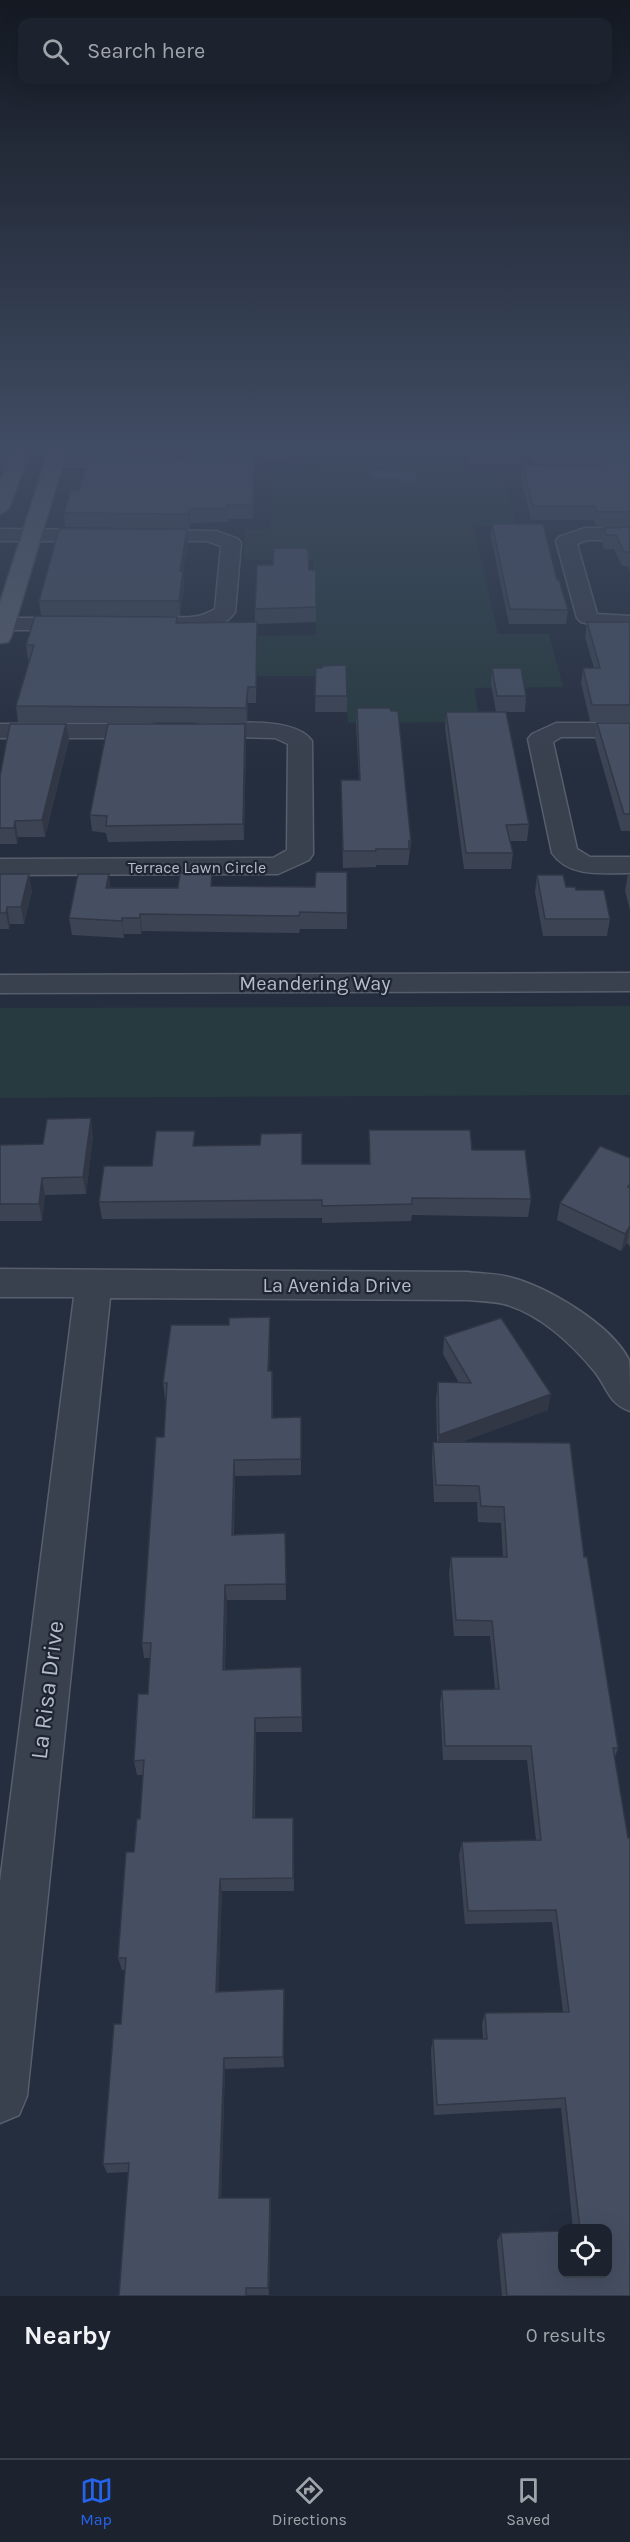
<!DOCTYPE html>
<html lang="en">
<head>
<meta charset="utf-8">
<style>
	:root { --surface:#1c222e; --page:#292f3a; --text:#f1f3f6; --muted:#a0a4aa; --line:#3a3f4a; --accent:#2563eb }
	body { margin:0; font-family:Karla,sans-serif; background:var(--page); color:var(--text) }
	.controls { position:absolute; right:18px; bottom:18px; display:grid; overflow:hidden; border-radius:12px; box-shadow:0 6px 24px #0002 }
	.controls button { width:54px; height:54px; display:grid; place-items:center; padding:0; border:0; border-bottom:2px solid var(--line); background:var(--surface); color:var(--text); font:30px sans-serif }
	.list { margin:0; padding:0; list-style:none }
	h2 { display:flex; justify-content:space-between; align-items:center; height:78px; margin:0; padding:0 24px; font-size:26px }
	h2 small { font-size:20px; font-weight:400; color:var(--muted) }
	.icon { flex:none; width:33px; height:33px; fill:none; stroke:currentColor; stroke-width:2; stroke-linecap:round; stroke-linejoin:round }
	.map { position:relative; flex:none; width:630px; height:2296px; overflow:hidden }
	.search { position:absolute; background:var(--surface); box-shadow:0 6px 24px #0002; left:18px; right:18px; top:18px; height:66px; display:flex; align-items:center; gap:15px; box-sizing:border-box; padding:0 21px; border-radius:12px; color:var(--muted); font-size:22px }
	.sheet { height:162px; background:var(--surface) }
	nav { display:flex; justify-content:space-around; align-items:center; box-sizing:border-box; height:84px; border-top:2px solid var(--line); background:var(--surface); font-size:16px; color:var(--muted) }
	nav a { display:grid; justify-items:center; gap:3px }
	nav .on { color:var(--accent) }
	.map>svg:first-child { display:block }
	.green { fill:#273a3f }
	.water { fill:#3a4a67 }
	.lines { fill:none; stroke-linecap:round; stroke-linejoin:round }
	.minor-casing { stroke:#575e6c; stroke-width:3 }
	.major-casing { stroke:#424957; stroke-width:3 }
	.minor { fill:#39404e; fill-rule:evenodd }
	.major { fill:#575f6e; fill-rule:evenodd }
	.wall { fill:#3c4454 }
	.shaded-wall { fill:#313745 }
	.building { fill:#464f62; stroke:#313745; stroke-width:1.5 }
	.labels { text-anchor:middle; stroke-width:4.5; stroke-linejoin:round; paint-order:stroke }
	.far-street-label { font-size:16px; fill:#b5bbc9; stroke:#1e2533 }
	.street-label { font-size:20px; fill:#b5bbc9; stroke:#1e2533 }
	.near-street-label { font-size:24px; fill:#b5bbc9; stroke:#1e2533 }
</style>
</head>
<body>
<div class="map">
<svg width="630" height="2296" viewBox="0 0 630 2296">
	<rect width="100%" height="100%" fill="#252e3e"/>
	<path class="green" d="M 317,450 L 459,450 L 464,470 L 501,470 L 516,525 L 473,525 L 498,634 L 549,634 L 563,687 L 474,688 L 480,722 L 348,723 L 345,676 L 257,676 L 258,636 L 316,635 L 313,560 L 244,560 L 245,529 L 271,529 L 272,467 L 317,467 Z
		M 630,1006 L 630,1095 L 0,1098 L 0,1008 Z"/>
	<path class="water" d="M 370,469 L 416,472 L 418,481 L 403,481 L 402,478 L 371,478 Z"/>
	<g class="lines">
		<defs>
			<path id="minor" d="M 229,450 L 247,450 C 244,469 190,475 180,462 C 189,451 215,458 229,453 Z
				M 530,450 L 548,450 L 558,456 L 630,456 L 630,466 L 557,466 L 535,460 Z
				M 54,457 L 132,457 L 141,462 L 132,467 L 48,466 L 45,462 Z
				M 0,458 L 16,458 L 25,463 L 16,468 L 0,468 Z
				M 585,528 L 630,528 L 630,540 L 587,540 L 577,544 L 597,614 L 630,616 L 630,628 L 607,628 L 581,622 L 577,618 L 556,541 L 559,537 Z
				M 0,529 L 216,531 L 238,539 L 241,543 L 235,612 C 220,635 178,634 154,629 L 151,624 L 154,619 C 178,614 191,623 215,609 L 221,546 L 207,541 L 0,541 Z
				M 4,618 L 78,618 L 86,619 L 89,624 L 86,629 L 78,630 L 4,630 L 0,629 L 0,619 Z
				M 556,723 L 630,723 L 630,737 L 561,737 L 553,742 L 577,849 L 590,857 L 630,857 L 630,873 C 603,873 569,878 552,853 L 528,739 L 532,734 Z
				M 0,724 L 151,724 L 159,726 L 163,731 L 159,736 L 151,738 L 0,738 Z
				M 200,724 C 228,724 294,715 312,741 L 313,854 L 309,860 L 278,874 L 0,875 L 0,859 L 273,858 L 287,850 L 288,744 L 275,738 L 192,736 L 188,731 L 192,726 Z
				M 630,973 L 630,991 L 0,993 L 0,975 Z
				M 0,1269 L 467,1272 C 481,1274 495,1273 509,1277 C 546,1286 611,1324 629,1360 C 630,1372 630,1397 630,1411 C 609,1404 608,1389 595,1372 C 572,1344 539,1313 504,1304 C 492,1301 479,1301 467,1300 L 110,1298 L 27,2096 L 19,2115 L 0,2123 L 0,1882 L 74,1297 L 0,1297 Z"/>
			<path id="major" d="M 12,450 L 30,450 L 9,508 L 0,514 L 0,483 Z
				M 49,450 L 67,450 L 11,637 L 8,642 L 0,643 L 0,603 Z"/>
		</defs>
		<use href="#minor" class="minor-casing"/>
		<use href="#major" class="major-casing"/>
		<use href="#minor" class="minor"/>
		<use href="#major" class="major"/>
	</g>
	<path class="wall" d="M 99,450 L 195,450 L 194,455 L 99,455 Z
		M 262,450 L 307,450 L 307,457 L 288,457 L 288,461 L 263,461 Z
		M 468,450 L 520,450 L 519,463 L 470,463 Z
		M 587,450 L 630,450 L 630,454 L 589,454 Z
		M 597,455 L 630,455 L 630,526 L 596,526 L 593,520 L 531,520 L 521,478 L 522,465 L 596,465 Z
		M 255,472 L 253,519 L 228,519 L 228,522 L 190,523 L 190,529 L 65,527 L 64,513 L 79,490 Z
		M 492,524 L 557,580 L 568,610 L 566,624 L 509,624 L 491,538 Z
		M 604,528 L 630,528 L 630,573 L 628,566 L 622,566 L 614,549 L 604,549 L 602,542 Z
		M 187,529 L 188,543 L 183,571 L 184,586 L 180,616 L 41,616 L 39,601 Z
		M 309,570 L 316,570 L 316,622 L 257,624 L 256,703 L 248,703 L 247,723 L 18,722 L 16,706 L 30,660 L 28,660 L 26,645 L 177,617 L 177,623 L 255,622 L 255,609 Z
		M 587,622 L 630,622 L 630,721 L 590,721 L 581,683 L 583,668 L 594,668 L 585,637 Z
		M 316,668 L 347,696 L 347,712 L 315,712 Z
		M 492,668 L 526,696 L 525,712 L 496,712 L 491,684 Z
		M 357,708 L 411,842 L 408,865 L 376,865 L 376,867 L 343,868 L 341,780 L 359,780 L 356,724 Z
		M 446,712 L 529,824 L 527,841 L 510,841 L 513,853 L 511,869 L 464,869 L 445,728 Z
		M 597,723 L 630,723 L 630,831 L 621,831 L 595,739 Z
		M 66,724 L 69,740 L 45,837 L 18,837 L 17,844 L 0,844 L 0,776 Z
		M 245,724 L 246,740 L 244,840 L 108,842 L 106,833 L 92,831 L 90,815 Z
		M 347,872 L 347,929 L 300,929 L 299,933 L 142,931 L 141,934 L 124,934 L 124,938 L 72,935 L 69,918 L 111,888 L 178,888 L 213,886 L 315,887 Z
		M 0,874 L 32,891 L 24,924 L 10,924 L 9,929 L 0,929 Z
		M 628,874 L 630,874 L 630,910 L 625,891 Z
		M 537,875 L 566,887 L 576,890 L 610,919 L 607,936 L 543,936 L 535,892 Z
		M 369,1130 L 472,1150 L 531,1199 L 528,1217 L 412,1215 L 411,1221 L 322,1223 L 322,1218 L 102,1219 L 99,1202 L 196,1146 L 302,1164 L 369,1164 Z
		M 93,1136 L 86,1194 L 45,1195 L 42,1221 L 0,1221 L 0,1145 L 43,1144 Z
		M 630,1158 L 630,1247 L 627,1243 L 621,1251 L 557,1220 L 560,1203 Z
		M 270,1334 L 269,1371 L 272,1371 L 273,1418 L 301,1417 L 301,1475 L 235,1476 L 234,1535 L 285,1533 L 286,1600 L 227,1600 L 225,1670 L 301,1667 L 302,1732 L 256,1732 L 255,1818 L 293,1818 L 294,1891 L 222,1891 L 218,1992 L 284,2000 L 284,2067 L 225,2069 L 221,2198 L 270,2198 L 271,2206 L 269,2295 L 247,2295 L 247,2296 L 119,2296 L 128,2172 L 107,2173 L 103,2164 L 121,2024 L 125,1970 L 122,1970 L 118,1958 L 134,1852 L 140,1819 L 143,1775 L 137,1775 L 134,1761 L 148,1694 L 150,1658 L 144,1658 L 142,1643 L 164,1437 L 166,1399 L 165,1399 L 163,1383 Z
		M 444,1337 L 548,1410 L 461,1442 L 584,1557 L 618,1748 L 615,1757 L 630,2296 L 502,2296 L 497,2241 L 501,2233 L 608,2229 L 573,2229 L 561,2108 L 434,2115 L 431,2050 L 433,2039 L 483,2039 L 482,2024 L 485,2013 L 563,2012 L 552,1922 L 465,1924 L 459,1855 L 462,1842 L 536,1840 L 527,1760 L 443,1760 L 440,1704 L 442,1690 L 495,1689 L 490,1636 L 454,1636 L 449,1573 L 451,1557 L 503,1557 L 501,1523 L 478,1522 L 477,1502 L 434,1502 L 432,1458 L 433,1442 L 437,1442 L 436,1399 L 438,1382 L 459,1383 L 443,1354 Z"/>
	<path class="shaded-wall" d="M 254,459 L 255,472 L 253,519 L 253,505 Z
		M 190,509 L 190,529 L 189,514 Z
		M 187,529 L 188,543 L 181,586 L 180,571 Z
		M 183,571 L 184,586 L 180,616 L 179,601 Z
		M 248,687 L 248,703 L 247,723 L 246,708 Z
		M 66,724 L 69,740 L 45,837 L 42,820 Z
		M 245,724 L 246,740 L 244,840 L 243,824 Z
		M 15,821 L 18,837 L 17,844 L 14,828 Z
		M 29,874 L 32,891 L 24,924 L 21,907 Z
		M 109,874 L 111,891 L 106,888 Z
		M 7,907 L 10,924 L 9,929 L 6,913 Z
		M 140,914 L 142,931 L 141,934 L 140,918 Z
		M 122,918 L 124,934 L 124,938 L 122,921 Z
		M 91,1118 L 93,1136 L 86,1194 L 83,1177 Z
		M 42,1178 L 45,1195 L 42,1221 L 39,1204 Z
		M 630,1226 L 627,1243 L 621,1251 L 625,1234 Z
		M 270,1317 L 270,1334 L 269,1388 L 268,1371 Z
		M 551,1394 L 548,1410 L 437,1451 L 439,1435 Z
		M 234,1460 L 235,1476 L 233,1551 L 232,1535 Z
		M 225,1585 L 227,1600 L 224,1685 L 223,1670 Z
		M 255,1718 L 256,1732 L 254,1831 L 253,1818 Z
		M 220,1879 L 222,1891 L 218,2003 L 216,1992 Z
		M 284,1989 L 284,2067 L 283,2057 Z
		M 224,2058 L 225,2069 L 221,2206 L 219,2198 Z
		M 270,2198 L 271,2206 L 269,2295 L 268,2288 Z"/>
	<path class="building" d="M 597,455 L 630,455 L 630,512 L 597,512 L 595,506 L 533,506 L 522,465 L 601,465 Z
		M 94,456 L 254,459 L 253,505 L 227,505 L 227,509 L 190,509 L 189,514 L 64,513 L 71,490 L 79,490 L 88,459 L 93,459 Z
		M 492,524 L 543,524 L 557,580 L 559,580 L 568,610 L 510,609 Z
		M 630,527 L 630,552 L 624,552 L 616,535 L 606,535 L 604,528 Z
		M 59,529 L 187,529 L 180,571 L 183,571 L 179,601 L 39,601 Z
		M 274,548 L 308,548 L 309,570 L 316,570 L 316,607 L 255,609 L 257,565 L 273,565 Z
		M 35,616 L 177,617 L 176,623 L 257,622 L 256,687 L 248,687 L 246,708 L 16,706 L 34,645 L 26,645 Z
		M 587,622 L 630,622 L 630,705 L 592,705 L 583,668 L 600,668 Z
		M 346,665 L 347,696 L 315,696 L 316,668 L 322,668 L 322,666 Z
		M 492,668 L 521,668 L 526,696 L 497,696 Z
		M 357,708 L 390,708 L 391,711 L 398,711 L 411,842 L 409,841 L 409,849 L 376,849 L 376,851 L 343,851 L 341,780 L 360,780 Z
		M 446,712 L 506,712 L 529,824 L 506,825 L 513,853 L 466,853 Z
		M 597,723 L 630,723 L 630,814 L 624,814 Z
		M 10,724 L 66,724 L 42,820 L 15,821 L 14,828 L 0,828 L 0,776 Z
		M 108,724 L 245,724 L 243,824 L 106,826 L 107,816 L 90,815 Z
		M 212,872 L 211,886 L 315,887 L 316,872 L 347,872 L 347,913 L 300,912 L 299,916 L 140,914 L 140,918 L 122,918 L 122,921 L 69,918 L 78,874 L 109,874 L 106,888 L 178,888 L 180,873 Z
		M 0,874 L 29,874 L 21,907 L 7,907 L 6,913 L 0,913 Z
		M 537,875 L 563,875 L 566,887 L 575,887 L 576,890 L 604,890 L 610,919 L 545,919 Z
		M 91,1118 L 83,1177 L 42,1178 L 39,1204 L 0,1204 L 0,1145 L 43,1144 L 47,1119 Z
		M 369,1130 L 470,1130 L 472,1150 L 525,1150 L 531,1199 L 412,1198 L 412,1204 L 322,1206 L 322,1200 L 99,1202 L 104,1166 L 152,1166 L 156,1131 L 195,1131 L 193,1146 L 260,1145 L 261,1134 L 302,1133 L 302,1164 L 370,1164 Z
		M 600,1146 L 630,1158 L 630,1184 L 628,1187 L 630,1188 L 630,1226 L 625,1234 L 560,1203 Z
		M 270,1317 L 268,1371 L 272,1371 L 272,1418 L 301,1417 L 301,1459 L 234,1460 L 232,1535 L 285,1533 L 286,1584 L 225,1585 L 223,1670 L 301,1667 L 302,1717 L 255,1718 L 253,1818 L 293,1818 L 293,1878 L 220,1879 L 216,1992 L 284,1989 L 283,2057 L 224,2058 L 219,2198 L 270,2198 L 268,2288 L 246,2288 L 246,2296 L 119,2296 L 129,2163 L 103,2164 L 114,2024 L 121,2024 L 126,1958 L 118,1958 L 126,1852 L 134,1852 L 137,1819 L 140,1819 L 144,1760 L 134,1761 L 138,1694 L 148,1694 L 151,1643 L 142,1643 L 156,1437 L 164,1437 L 167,1383 L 163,1383 L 171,1325 L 229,1325 L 229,1318 Z
		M 501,1318 L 551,1394 L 439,1435 L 438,1382 L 471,1383 L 444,1337 Z
		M 433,1442 L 570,1443 L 584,1557 L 587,1557 L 618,1748 L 613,1748 L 628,1838 L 630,1838 L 630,2296 L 507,2296 L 501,2233 L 562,2231 L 562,2274 L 608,2274 L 608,2229 L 580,2229 L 565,2098 L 437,2105 L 433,2039 L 487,2039 L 485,2013 L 569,2012 L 556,1910 L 468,1911 L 462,1842 L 541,1840 L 531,1746 L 445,1746 L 442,1690 L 499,1689 L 492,1621 L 456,1620 L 451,1557 L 507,1557 L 504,1507 L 481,1506 L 479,1486 L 436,1485 Z"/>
	<linearGradient id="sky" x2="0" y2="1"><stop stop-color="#141922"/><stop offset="0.58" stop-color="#404c63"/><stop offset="1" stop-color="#404c63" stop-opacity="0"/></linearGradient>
	<rect width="630" height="771" fill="url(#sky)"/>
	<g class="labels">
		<g class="far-street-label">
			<text x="197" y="873">Terrace Lawn Circle</text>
		</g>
		<g class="street-label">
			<text x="315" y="990">Meandering Way</text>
			<text x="337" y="1292">La Avenida Drive</text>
		</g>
		<g class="near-street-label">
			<text transform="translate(47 1690) rotate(-83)" y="8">La Risa Drive</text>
		</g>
	</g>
</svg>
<div class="controls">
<button><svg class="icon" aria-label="locate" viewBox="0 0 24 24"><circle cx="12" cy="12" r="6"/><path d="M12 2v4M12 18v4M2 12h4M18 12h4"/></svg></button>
</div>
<div class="search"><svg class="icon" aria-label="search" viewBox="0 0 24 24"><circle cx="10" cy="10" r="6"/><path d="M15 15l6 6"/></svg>Search here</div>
</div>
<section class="sheet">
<h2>Nearby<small>0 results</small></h2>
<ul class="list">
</ul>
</section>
<nav>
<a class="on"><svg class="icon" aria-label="map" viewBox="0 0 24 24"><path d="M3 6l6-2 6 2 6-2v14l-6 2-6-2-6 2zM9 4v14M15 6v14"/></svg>Map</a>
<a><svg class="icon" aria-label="directions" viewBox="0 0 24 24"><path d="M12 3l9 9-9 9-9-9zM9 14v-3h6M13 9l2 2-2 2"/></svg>Directions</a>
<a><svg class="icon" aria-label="saved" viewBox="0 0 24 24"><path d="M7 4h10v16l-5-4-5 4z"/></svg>Saved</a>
</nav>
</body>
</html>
